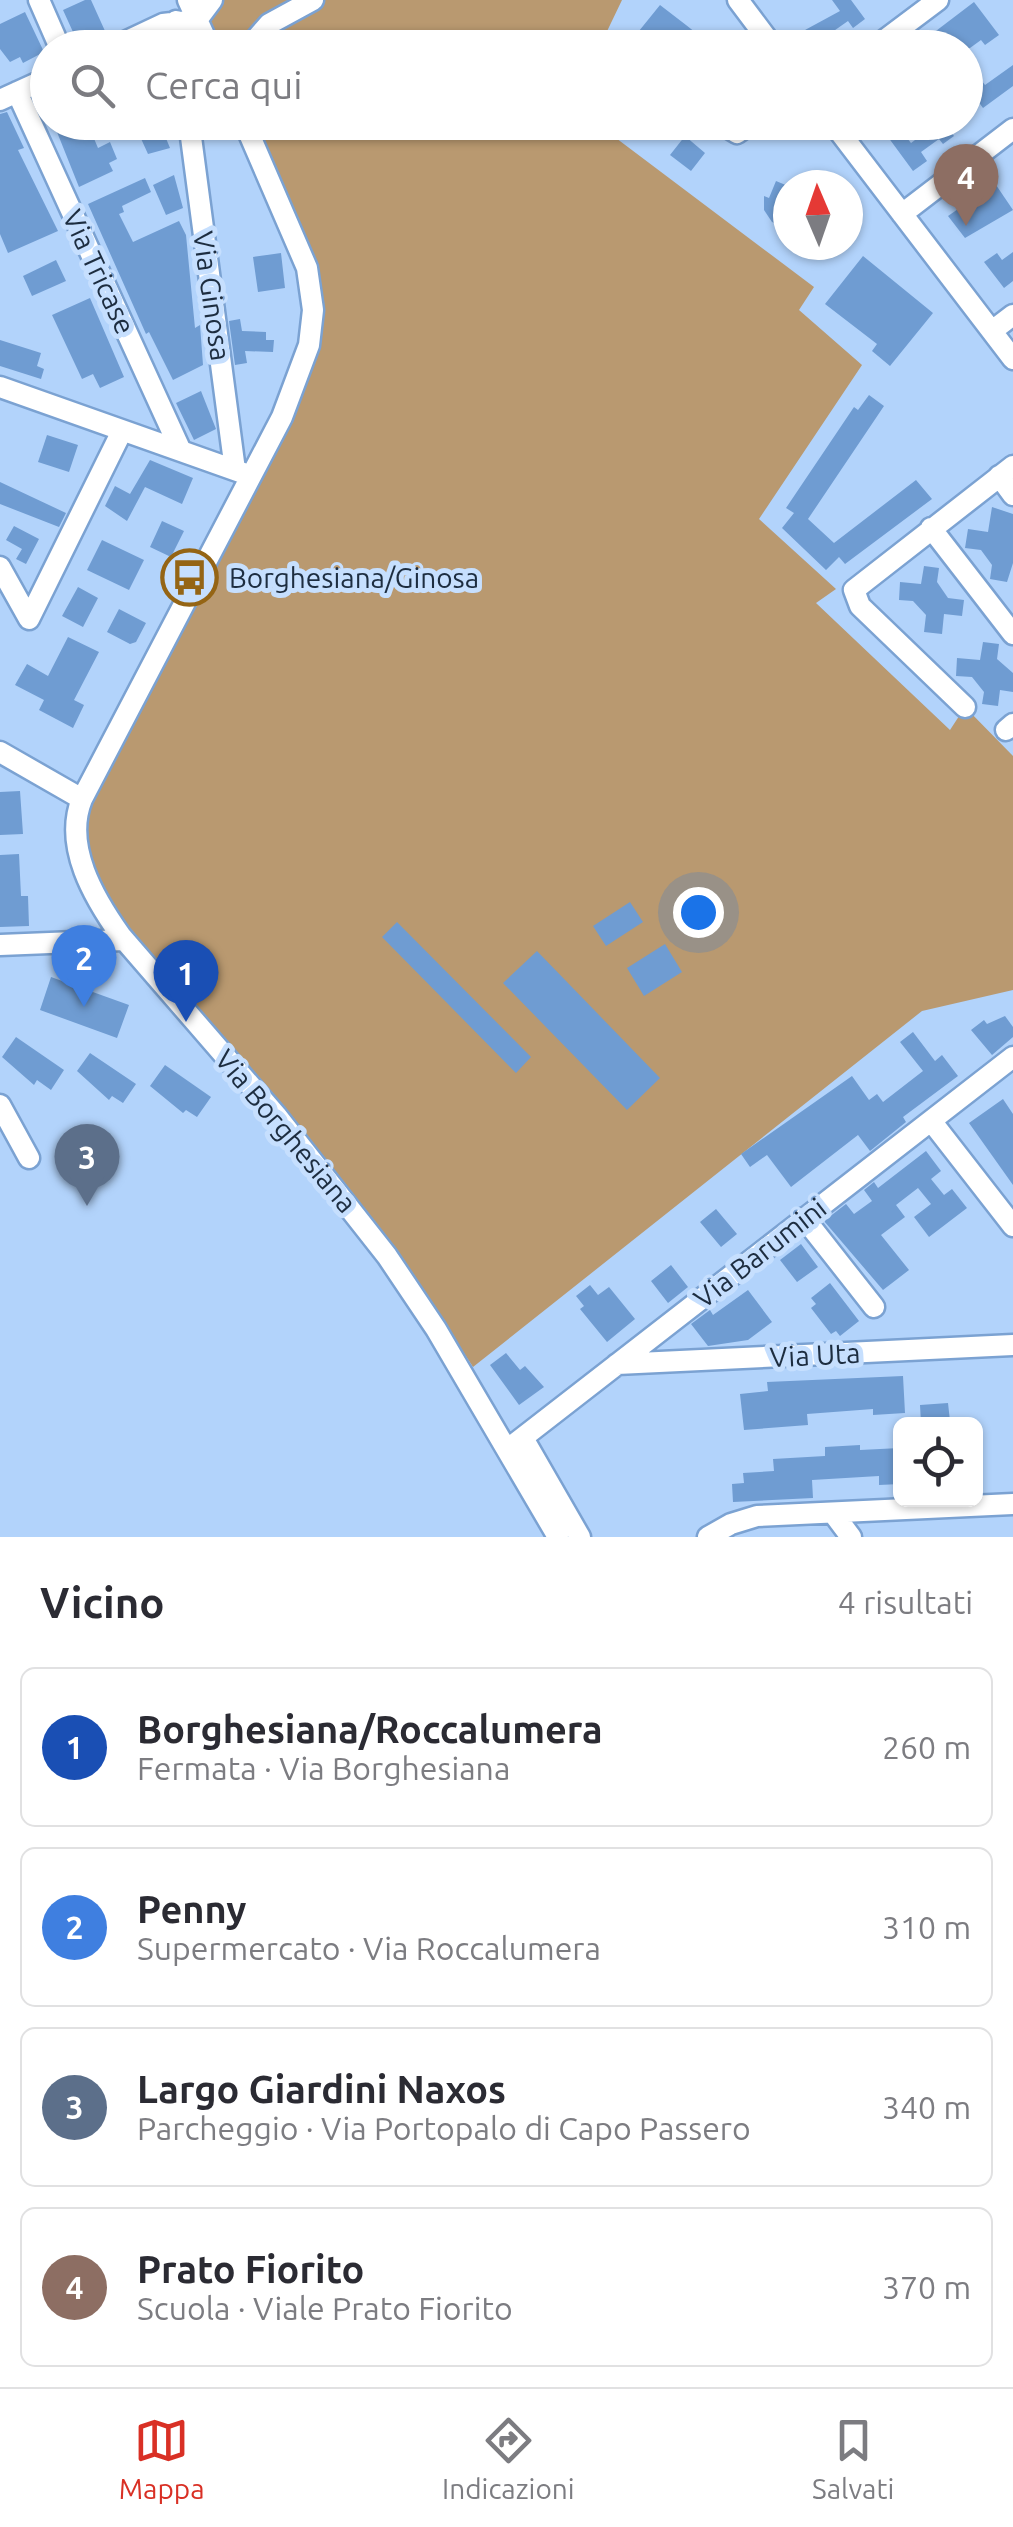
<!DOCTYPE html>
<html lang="it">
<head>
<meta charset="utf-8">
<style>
	:root { --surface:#fff; --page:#f7f7f7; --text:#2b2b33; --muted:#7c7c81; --line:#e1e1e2; --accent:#d93025 }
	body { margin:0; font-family:Ubuntu,sans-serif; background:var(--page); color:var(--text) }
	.controls { position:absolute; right:30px; bottom:30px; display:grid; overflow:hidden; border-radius:15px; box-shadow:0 2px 8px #0004 }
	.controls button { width:90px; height:90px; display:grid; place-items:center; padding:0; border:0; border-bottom:2px solid var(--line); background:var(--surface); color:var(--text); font:50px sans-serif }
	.compass { position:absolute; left:773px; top:170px; width:90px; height:90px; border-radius:50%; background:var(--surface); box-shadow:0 2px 8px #0004; rotate:358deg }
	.you { position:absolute; left:698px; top:912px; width:35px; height:35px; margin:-25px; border:8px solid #fff; border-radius:50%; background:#1a73e8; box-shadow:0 0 0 15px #1a73e833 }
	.badge { display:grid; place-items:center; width:65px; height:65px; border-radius:50%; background:var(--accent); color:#fff; font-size:32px; font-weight:700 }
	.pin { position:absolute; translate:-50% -82px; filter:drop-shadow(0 2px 5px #0008) }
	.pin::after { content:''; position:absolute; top:52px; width:35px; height:30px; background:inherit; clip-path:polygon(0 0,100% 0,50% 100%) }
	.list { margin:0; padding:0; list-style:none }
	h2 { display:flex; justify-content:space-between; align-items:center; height:130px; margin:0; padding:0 40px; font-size:42px }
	h2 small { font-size:32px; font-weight:400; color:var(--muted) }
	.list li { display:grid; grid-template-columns:65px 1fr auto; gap:30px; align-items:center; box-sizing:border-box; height:160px; margin:0 20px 20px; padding:0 20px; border:2px solid var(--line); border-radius:15px }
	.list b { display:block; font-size:38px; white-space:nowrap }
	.list p { margin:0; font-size:32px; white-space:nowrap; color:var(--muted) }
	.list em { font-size:32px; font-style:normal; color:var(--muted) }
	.icon { flex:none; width:55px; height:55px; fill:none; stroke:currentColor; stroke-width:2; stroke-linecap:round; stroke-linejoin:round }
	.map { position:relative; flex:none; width:1013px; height:1537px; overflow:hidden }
	.search { position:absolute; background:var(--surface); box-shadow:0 2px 8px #0004; left:30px; right:30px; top:30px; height:110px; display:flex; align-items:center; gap:25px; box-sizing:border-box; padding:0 35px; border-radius:55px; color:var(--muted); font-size:38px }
	.sheet { height:850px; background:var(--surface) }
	nav { display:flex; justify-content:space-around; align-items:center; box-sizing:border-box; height:140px; border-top:2px solid var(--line); background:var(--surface); font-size:28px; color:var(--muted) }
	nav a { display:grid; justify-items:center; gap:5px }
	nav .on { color:var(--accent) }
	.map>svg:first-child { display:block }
	.green { fill:#b99970 }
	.building { fill:#6f9cd2 }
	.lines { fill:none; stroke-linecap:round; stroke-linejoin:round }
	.minor-casing { stroke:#7ba2d2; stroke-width:25 }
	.minor { stroke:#fff; stroke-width:20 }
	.labels { text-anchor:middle; stroke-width:10; stroke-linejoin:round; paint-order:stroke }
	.street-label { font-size:28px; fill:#1d2d40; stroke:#c6dffe }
	.poi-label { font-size:28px; fill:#1d2d40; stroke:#c6dffe; text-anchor:start }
</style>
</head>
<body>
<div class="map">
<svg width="1013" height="1537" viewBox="0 0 1013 1537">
	<rect width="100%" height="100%" fill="#b2d3fb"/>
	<path class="green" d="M 224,0 L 622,0 L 599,48 L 210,47 L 197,20 Z
		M 244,123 L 596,123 L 814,287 L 799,310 L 862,365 L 759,519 L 836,589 L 816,603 L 950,730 L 965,707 L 1013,756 L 1013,990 L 922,1011 L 473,1367 L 417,1281 L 121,936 L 75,829 L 252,476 L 313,310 Z"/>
	<path class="building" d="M 85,0 L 91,0 L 105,31 L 78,43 L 63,10 Z
		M 832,0 L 851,0 L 865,19 L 853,28 L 848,21 L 828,35 L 834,43 L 818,48 L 805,30 L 840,11 Z
		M 974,2 L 999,35 L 985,45 L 981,40 L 970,48 L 936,48 L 928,37 Z
		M 660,5 L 686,25 L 715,48 L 659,48 L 639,31 Z
		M 25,12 L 44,52 L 23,63 L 20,57 L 10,62 L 0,49 L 0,24 Z
		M 1013,65 L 1013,86 L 983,108 L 966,85 L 978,76 L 985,85 Z
		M 7,112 L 24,148 L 18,150 L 58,231 L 8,253 L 0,234 L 0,114 Z
		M 53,122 L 87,122 L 98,148 L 110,142 L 117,159 L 109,163 L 113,171 L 79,187 Z
		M 927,122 L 944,122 L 954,136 L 943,144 L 939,139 L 921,152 L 927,161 L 913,171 L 888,137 L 900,129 L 911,143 L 931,128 Z
		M 153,125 L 157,134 L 163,131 L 170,148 L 148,154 L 138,132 Z
		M 685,136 L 705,153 L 691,171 L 670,155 Z
		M 174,175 L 183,208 L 166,215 L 153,185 Z
		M 145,178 L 151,192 L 122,206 L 124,212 L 119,214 L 133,242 L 179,221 L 186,235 L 195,328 L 200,325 L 203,365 L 173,380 L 149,332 L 146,334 L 88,204 Z
		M 776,181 L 788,186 L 788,229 L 772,222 L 764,210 L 764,196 L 769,198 Z
		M 994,182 L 1013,210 L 965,238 L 948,216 L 961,207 L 966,213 L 986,198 L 981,191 Z
		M 1013,252 L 1013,281 L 1004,288 L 984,262 L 997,253 L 1002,260 Z
		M 281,253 L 285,288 L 258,292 L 253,257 Z
		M 863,256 L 933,313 L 890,366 L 872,351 L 877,344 L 825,304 Z
		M 56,260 L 66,281 L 32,296 L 23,276 Z
		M 90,298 L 124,377 L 100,388 L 93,374 L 82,379 L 52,315 Z
		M 240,319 L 242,331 L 266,332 L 266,340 L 274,340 L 273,352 L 245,351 L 247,363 L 235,365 L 229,321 Z
		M 0,340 L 41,353 L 37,366 L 44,369 L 41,379 L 0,366 Z
		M 201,391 L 216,429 L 194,440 L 176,403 Z
		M 869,395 L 884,406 L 808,519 L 834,543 L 916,480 L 932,499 L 845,564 L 839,557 L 826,570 L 782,528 L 794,513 L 786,508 L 854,407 L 858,410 Z
		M 47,435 L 78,445 L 69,472 L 38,462 Z
		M 150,460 L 193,478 L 182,504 L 145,487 L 127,521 L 105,506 L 115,486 L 130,494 Z
		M 0,482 L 66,513 L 59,527 L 0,504 Z
		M 992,507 L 1013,514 L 1013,563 L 1007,582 L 990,579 L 992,565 L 981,550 L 965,548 L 968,529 L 988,532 Z
		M 162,521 L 184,531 L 171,557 L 150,547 Z
		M 14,526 L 39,539 L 26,564 L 16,559 L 22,549 L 6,540 Z
		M 102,540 L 144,560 L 129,590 L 87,570 Z
		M 924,566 L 939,568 L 937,582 L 948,598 L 964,600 L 962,616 L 944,614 L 942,634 L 924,632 L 926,615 L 913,601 L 899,600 L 900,582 L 921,584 Z
		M 78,587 L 98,598 L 83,627 L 62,616 Z
		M 119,609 L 146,623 L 136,642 L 130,644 L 107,632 Z
		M 68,637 L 99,652 L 74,700 L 84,705 L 73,728 L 39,710 L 44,700 L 15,685 L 27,664 L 48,676 Z
		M 983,642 L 999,644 L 997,659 L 1013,673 L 1013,692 L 1000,690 L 998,706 L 982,704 L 984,692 L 972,677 L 956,676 L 957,658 L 980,660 Z
		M 20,791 L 23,834 L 0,835 L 0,792 Z
		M 19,854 L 21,896 L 28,896 L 29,926 L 0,927 L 0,855 Z
		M 630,902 L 643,922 L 606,946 L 593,926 Z
		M 397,922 L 531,1057 L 516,1073 L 382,937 Z
		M 665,944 L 682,972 L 644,996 L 627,968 Z
		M 537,951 L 660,1078 L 627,1110 L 503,983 Z
		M 51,977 L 129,1005 L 117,1038 L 40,1010 Z
		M 1005,1016 L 1013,1027 L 1013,1037 L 992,1055 L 971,1030 L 984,1020 L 987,1024 Z
		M 913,1032 L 935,1061 L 942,1055 L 958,1076 L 903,1117 L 906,1122 L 870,1151 L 858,1135 L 791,1187 L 767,1155 L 750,1167 L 741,1154 L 852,1076 L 869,1100 L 877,1094 L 883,1102 L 923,1071 L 900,1042 Z
		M 16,1037 L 64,1070 L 51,1090 L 37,1080 L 34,1085 L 2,1057 Z
		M 90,1053 L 136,1084 L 123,1103 L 112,1096 L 109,1100 L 77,1071 Z
		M 165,1065 L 211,1097 L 197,1117 L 186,1110 L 183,1113 L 150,1086 Z
		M 1003,1099 L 1013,1114 L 1013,1185 L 969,1123 Z
		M 926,1151 L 941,1171 L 931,1179 L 944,1195 L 952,1189 L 967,1208 L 929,1237 L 914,1217 L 931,1204 L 918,1188 L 896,1205 L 905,1217 L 881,1235 L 909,1270 L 883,1290 L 824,1221 L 846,1204 L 854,1214 L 872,1201 L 864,1190 L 874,1182 L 878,1188 Z
		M 716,1209 L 737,1234 L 721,1247 L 700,1222 Z
		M 801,1244 L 818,1267 L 797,1282 L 780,1260 Z
		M 671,1265 L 688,1287 L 668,1303 L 651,1281 Z
		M 830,1283 L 859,1321 L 840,1336 L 836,1331 L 831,1334 L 811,1308 L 816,1304 L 811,1298 Z
		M 590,1285 L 598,1295 L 609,1287 L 635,1319 L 607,1342 L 580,1309 L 584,1306 L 576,1296 Z
		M 748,1290 L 772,1322 L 748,1340 L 708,1346 L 691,1324 L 710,1310 L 713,1315 Z
		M 506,1353 L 520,1370 L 525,1366 L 544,1387 L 519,1405 L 490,1365 Z
		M 903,1376 L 905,1413 L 873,1415 L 873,1409 L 807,1414 L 808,1425 L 744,1430 L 740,1394 L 768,1391 L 767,1382 Z
		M 948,1403 L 950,1421 L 921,1423 L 920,1405 Z
		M 860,1445 L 860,1450 L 900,1448 L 900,1484 L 879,1485 L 879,1476 L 812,1480 L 813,1498 L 733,1502 L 732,1484 L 744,1483 L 743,1473 L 774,1471 L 773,1459 L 825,1456 L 825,1447 Z"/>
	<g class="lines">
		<defs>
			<path id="minor" d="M 39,0 L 60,48
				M 188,0 L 210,48
				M 738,0 L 774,48
				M 176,21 L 179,48
				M 620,45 L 624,48
				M 112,48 L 163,24 L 197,20 L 212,0
				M 248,48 L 269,24 L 313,0
				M 874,48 L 938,0
				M 17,92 L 181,451
				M 0,100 L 48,78
				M 189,122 L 235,470
				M 244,122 L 307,268 L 313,310 L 309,345 L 282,417 L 82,799 C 63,846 94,898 121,936 L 276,1115 L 387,1256 L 436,1329 L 558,1537
				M 719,122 L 737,133 L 753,122
				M 832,122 L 1013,359
				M 902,214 L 1013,129
				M 992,331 L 1013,315
				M 0,387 L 243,473
				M 999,476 L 1013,495
				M 931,528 L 1013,634
				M 0,567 L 29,619 L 122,431
				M 965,707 L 860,606 L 854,590 L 1013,466
				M 1006,730 L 1013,724
				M 0,752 L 82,799
				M 0,945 L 124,940
				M 0,1105 L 29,1158
				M 932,1122 L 1013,1226
				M 804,1218 L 874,1307
				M 617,1364 L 1013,1345
				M 523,1438 L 580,1537
				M 508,1449 L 1013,1057
				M 833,1513 L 851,1537
				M 708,1537 L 731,1524 L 757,1516 L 1013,1504"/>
		</defs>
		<use href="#minor" class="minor-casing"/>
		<use href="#minor" class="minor"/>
	</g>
	<defs>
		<symbol id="bus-ring" viewBox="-11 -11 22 22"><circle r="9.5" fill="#c6dffe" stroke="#956515" stroke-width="1.5"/><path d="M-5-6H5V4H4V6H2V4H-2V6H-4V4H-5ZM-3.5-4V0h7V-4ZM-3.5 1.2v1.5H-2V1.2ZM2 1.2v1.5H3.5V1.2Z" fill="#956515"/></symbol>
	</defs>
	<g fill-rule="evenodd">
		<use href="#bus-ring" x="158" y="546" width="63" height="63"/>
	</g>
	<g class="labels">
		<g class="street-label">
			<text transform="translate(99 272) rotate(65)" y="10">Via Tricase</text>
			<text transform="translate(212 296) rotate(82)" y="10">Via Ginosa</text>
			<text transform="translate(286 1131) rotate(50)" y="10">Via Borghesiana</text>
			<text transform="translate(760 1253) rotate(-38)" y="10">Via Barumini</text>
			<text transform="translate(815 1355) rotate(-3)" y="10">Via Uta</text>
		</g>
		<g class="poi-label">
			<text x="229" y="588">Borghesiana/Ginosa</text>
		</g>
	</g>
</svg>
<div class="controls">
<button><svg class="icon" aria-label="locate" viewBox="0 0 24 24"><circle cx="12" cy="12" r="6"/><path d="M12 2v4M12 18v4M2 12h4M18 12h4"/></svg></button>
</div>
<svg class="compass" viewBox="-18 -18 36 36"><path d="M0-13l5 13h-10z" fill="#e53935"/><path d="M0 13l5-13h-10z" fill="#7c7c81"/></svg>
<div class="you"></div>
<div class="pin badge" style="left:186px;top:1022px;background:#1a4fb4">1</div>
<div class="pin badge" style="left:84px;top:1007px;background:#3f7fe0">2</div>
<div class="pin badge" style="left:87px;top:1206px;background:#5c6f8a">3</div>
<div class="pin badge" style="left:966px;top:226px;background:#8d6e63">4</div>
<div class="search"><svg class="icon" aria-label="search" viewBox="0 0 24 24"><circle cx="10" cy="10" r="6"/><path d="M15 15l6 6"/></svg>Cerca qui</div>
</div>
<section class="sheet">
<h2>Vicino<small>4 risultati</small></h2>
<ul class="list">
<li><span class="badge" style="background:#1a4fb4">1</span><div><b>Borghesiana/Roccalumera</b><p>Fermata · Via Borghesiana</p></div><em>260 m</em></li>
<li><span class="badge" style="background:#3f7fe0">2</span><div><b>Penny</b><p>Supermercato · Via Roccalumera</p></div><em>310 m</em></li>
<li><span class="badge" style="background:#5c6f8a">3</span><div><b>Largo Giardini Naxos</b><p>Parcheggio · Via Portopalo di Capo Passero</p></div><em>340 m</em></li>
<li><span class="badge" style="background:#8d6e63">4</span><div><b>Prato Fiorito</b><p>Scuola · Viale Prato Fiorito</p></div><em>370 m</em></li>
</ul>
</section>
<nav>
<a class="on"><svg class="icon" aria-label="map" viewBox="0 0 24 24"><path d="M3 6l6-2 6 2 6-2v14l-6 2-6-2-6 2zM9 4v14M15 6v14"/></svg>Mappa</a>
<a><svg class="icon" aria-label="directions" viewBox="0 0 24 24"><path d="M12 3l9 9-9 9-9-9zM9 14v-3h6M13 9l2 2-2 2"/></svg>Indicazioni</a>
<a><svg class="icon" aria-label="saved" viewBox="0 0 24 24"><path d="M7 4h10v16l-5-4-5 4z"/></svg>Salvati</a>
</nav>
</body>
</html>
